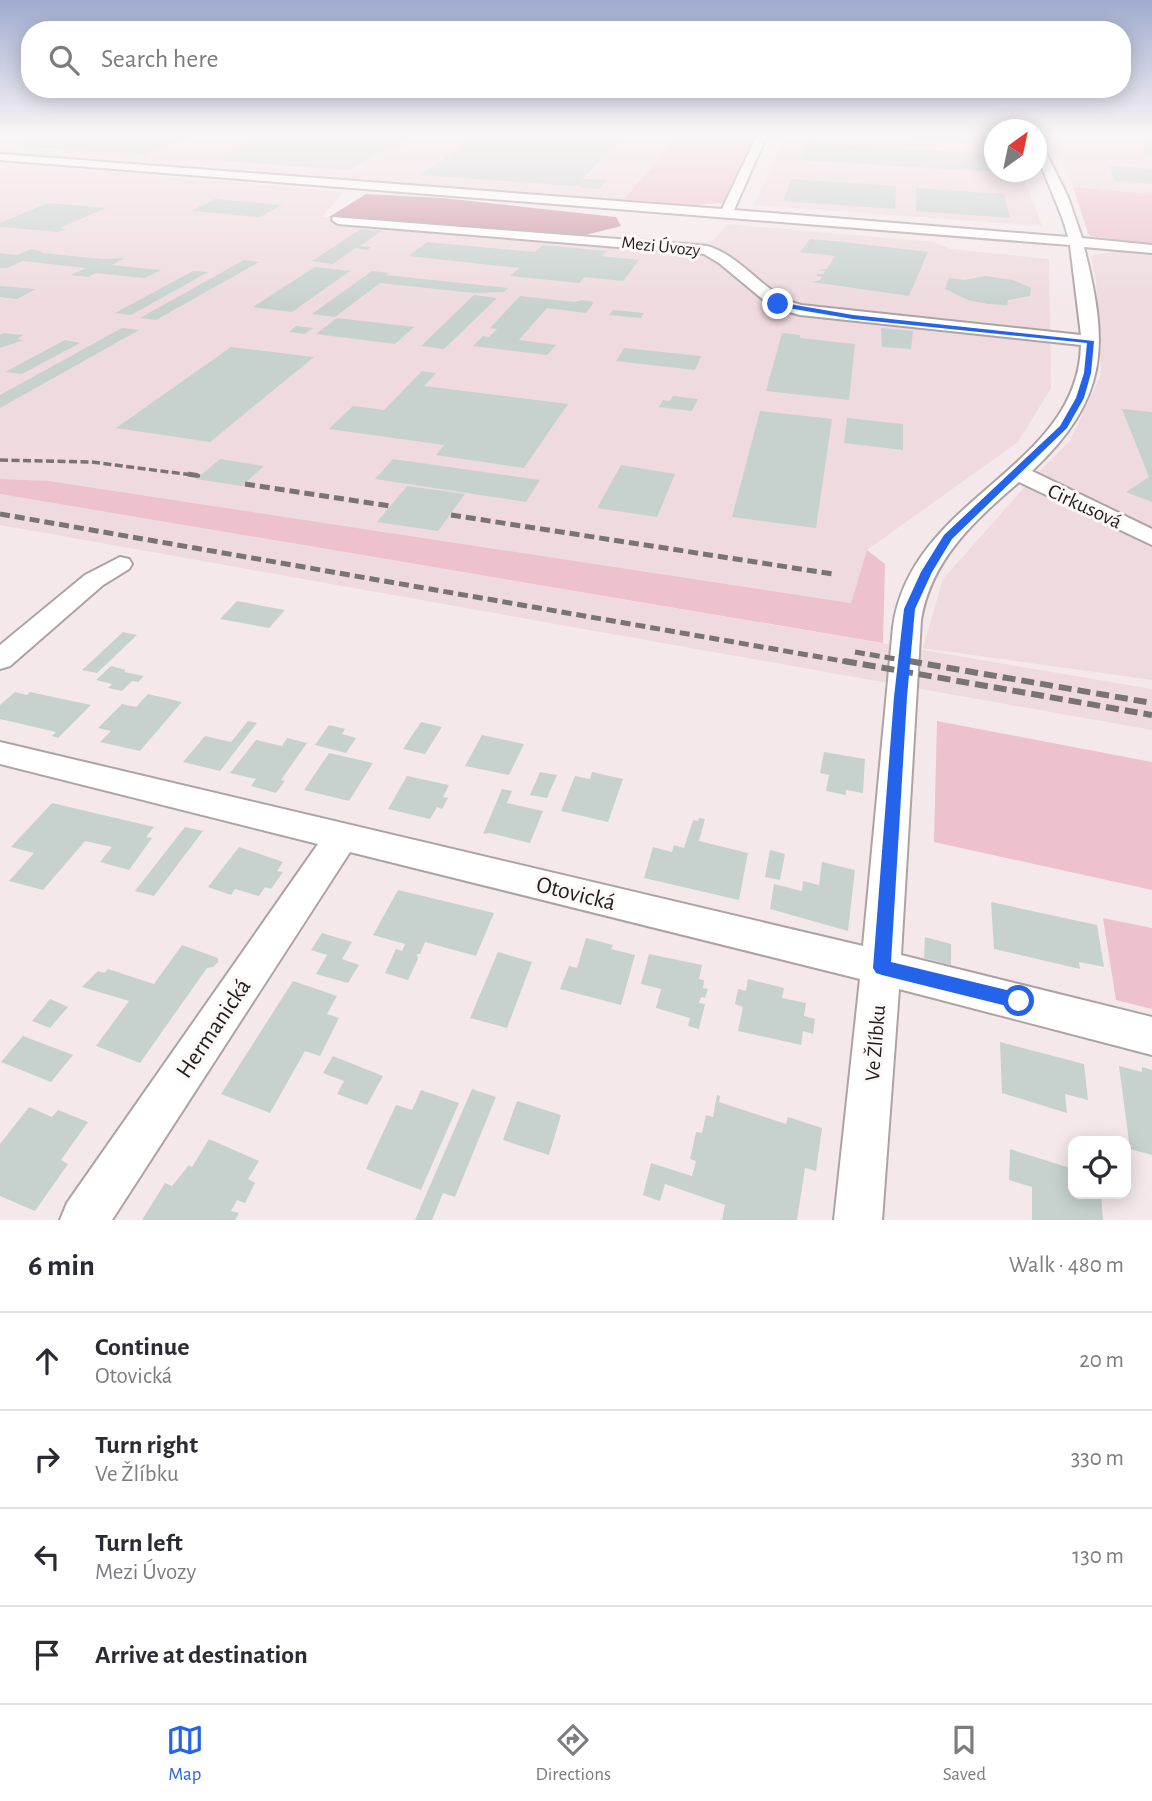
<!DOCTYPE html>
<html lang="en">
<head>
<meta charset="utf-8">
<style>
	:root { --surface:#fff; --page:#f7f7f7; --text:#2b2b33; --muted:#7c7c81; --line:#e1e1e2; --accent:#2563eb }
	body { margin:0; font-family:"Alegreya Sans",sans-serif; background:var(--page); color:var(--text) }
	.controls { position:absolute; right:21px; bottom:21px; display:grid; overflow:hidden; border-radius:14px; box-shadow:0 4px 18px #0003 }
	.controls button { width:63px; height:63px; display:grid; place-items:center; padding:0; border:0; border-bottom:2px solid var(--line); background:var(--surface); color:var(--text); font:35px sans-serif }
	.compass { position:absolute; left:984px; top:119px; width:63px; height:63px; border-radius:50%; background:var(--surface); box-shadow:0 4px 18px #0003; rotate:33deg }
	.stop { position:absolute; width:21px; height:21px; margin:-16px; border:5px solid #2563eb; border-radius:50%; background:#fff }
	.stop.end { background:#2563eb; border-color:#fff; box-shadow:0 2px 7px #0008 }
	.list { margin:0; padding:0; list-style:none }
	h2 { display:flex; justify-content:space-between; align-items:center; height:91px; margin:0; padding:0 28px; font-size:30px }
	h2 small { font-size:23px; font-weight:400; color:var(--muted) }
	.list li { display:grid; grid-template-columns:46px 1fr auto; gap:21px; align-items:center; box-sizing:border-box; height:98px; padding:0 28px; border-top:2px solid var(--line) }
	.list b { display:block; font-size:26px; white-space:nowrap }
	.list p { margin:0; font-size:23px; white-space:nowrap; color:var(--muted) }
	.list em { font-size:23px; font-style:normal; color:var(--muted) }
	.icon { flex:none; width:38px; height:38px; fill:none; stroke:currentColor; stroke-width:2; stroke-linecap:round; stroke-linejoin:round }
	.map { position:relative; flex:none; width:1152px; height:1220px; overflow:hidden }
	.search { position:absolute; background:var(--surface); box-shadow:0 4px 18px #0003; left:21px; right:21px; top:21px; height:77px; display:flex; align-items:center; gap:18px; box-sizing:border-box; padding:0 24px; border-radius:28px; color:var(--muted); font-size:26px }
	.sheet { height:483px; background:var(--surface) }
	nav { display:flex; justify-content:space-around; align-items:center; box-sizing:border-box; height:98px; border-top:2px solid var(--line); background:var(--surface); font-size:19px; color:var(--muted) }
	nav a { display:grid; justify-items:center; gap:4px }
	nav .on { color:var(--accent) }
	.map>svg:first-child { display:block }
	.built { fill:#eedadf }
	.green { fill:#edc2cc }
	.forest { fill:#cd97a4 }
	.building { fill:#c7d2cf }
	.lines { fill:none; stroke-linecap:round; stroke-linejoin:round }
	.minor-casing { stroke:#ada3a5; stroke-width:4 }
	.minor { fill:#fff; fill-rule:evenodd }
	.rail-far2 { stroke:#7a7375; stroke-width:3.5; stroke-dasharray:8 3.5; stroke-linecap:butt }
	.rail-far1 { stroke:#7a7375; stroke-width:5; stroke-dasharray:10 5; stroke-linecap:butt }
	.rail { stroke:#7a7375; stroke-width:6; stroke-dasharray:13 6; stroke-linecap:butt }
	.route { fill:#2563eb }
	.labels { text-anchor:middle; stroke-width:6; stroke-linejoin:round; paint-order:stroke }
	.far-street-label { font-size:18px; fill:#211d1e; stroke:#fef7f8 }
	.street-label { font-size:21px; fill:#211d1e; stroke:#fef7f8 }
	.near-street-label { font-size:24px; fill:#211d1e; stroke:#fef7f8 }
</style>
</head>
<body>
<div class="map">
<svg width="1152" height="1220" viewBox="0 0 1152 1220">
	<rect width="100%" height="100%" fill="#f4e8eb"/>
	<path class="built" d="M 0,135 L 679,135 L 623,200 L 0,153 Z
		M 785,135 L 994,135 L 995,172 L 1022,172 L 1042,226 L 754,205 Z
		M 1059,135 L 1152,135 L 1152,194 L 1073,187 L 1054,139 Z
		M 0,162 L 344,192 L 322,217 L 710,243 L 728,224 L 934,242 L 950,249 L 1049,259 L 1051,388 L 1018,442 L 867,550 L 851,603 L 49,481 L 0,479 Z
		M 1116,251 L 1152,254 L 1152,680 L 923,648 L 943,579 L 1030,481 L 1070,441 L 1101,375 L 1096,281 L 1091,256 Z
		M 0,494 L 1152,689 L 1152,730 L 0,525 Z"/>
	<path class="green" d="M 679,135 L 756,135 L 724,203 L 694,205 L 605,198 L 623,200 Z
		M 1073,187 L 1152,194 L 1152,244 L 1089,236 Z
		M 0,479 L 49,481 L 851,603 L 867,550 L 885,564 L 883,643 L 0,494 Z
		M 937,721 L 1152,762 L 1152,890 L 934,842 Z
		M 1103,918 L 1152,928 L 1152,1009 L 1116,1000 Z"/>
	<path class="forest" d="M 366,194 L 443,198 L 616,217 L 621,226 L 585,235 L 329,217 Z"/>
	<path class="building" d="M 48,135 L 202,135 L 202,136 L 185,138 L 143,155 L 16,146 Z
		M 265,135 L 410,135 L 396,143 L 404,144 L 397,148 L 389,147 L 349,170 L 210,160 Z
		M 481,135 L 626,135 L 582,179 L 607,180 L 598,189 L 579,187 L 583,184 L 574,186 L 420,175 Z
		M 910,135 L 957,135 L 958,142 L 910,139 Z
		M 1142,142 L 1152,143 L 1152,156 L 1144,155 Z
		M 806,143 L 994,154 L 995,172 L 799,160 Z
		M 1110,166 L 1152,169 L 1152,184 L 1114,181 Z
		M 792,179 L 896,186 L 895,209 L 783,201 Z
		M 916,188 L 1004,194 L 1010,218 L 916,211 Z
		M 215,199 L 282,205 L 260,217 L 191,211 Z
		M 48,203 L 106,208 L 60,228 L 65,229 L 58,232 L 0,227 L 0,223 Z
		M 361,229 L 382,231 L 360,246 L 371,247 L 367,250 L 355,248 L 333,264 L 312,261 Z
		M 810,239 L 844,242 L 928,252 L 909,296 L 812,282 L 820,280 L 822,277 L 816,276 L 817,274 L 824,274 L 825,271 L 819,270 L 827,269 L 835,256 L 800,252 Z
		M 427,242 L 535,252 L 543,245 L 607,251 L 602,256 L 639,260 L 623,281 L 584,277 L 579,283 L 510,276 L 519,268 L 409,256 Z
		M 32,249 L 43,252 L 41,253 L 103,259 L 125,258 L 112,265 L 161,270 L 145,278 L 95,273 L 88,277 L 71,275 L 86,268 L 23,261 L 7,268 L 0,268 L 0,253 L 17,255 Z
		M 244,260 L 259,262 L 156,320 L 140,318 Z
		M 315,267 L 350,271 L 292,312 L 253,307 Z
		M 193,271 L 208,272 L 131,315 L 115,313 Z
		M 372,271 L 389,273 L 386,275 L 508,288 L 504,292 L 474,293 L 380,283 L 335,317 L 312,314 Z
		M 985,276 L 1013,280 L 1031,288 L 1030,296 L 1008,300 L 1007,305 L 988,304 L 968,300 L 945,289 L 949,278 L 965,280 Z
		M 0,286 L 36,289 L 17,299 L 0,297 Z
		M 474,295 L 497,298 L 444,349 L 421,346 Z
		M 520,296 L 574,302 L 582,300 L 594,302 L 586,313 L 547,308 L 519,340 L 556,345 L 547,355 L 473,346 L 483,336 L 489,337 L 497,329 L 490,328 Z
		M 613,310 L 644,313 L 641,318 L 609,315 Z
		M 337,318 L 414,327 L 395,344 L 316,334 Z
		M 296,326 L 313,328 L 305,334 L 289,332 Z
		M 122,328 L 139,330 L 0,408 L 0,395 Z
		M 881,328 L 913,331 L 911,349 L 882,347 Z
		M 3,333 L 23,335 L 17,339 L 23,340 L 0,348 L 0,335 Z
		M 782,333 L 800,335 L 800,338 L 855,344 L 849,400 L 766,391 Z
		M 65,340 L 80,343 L 22,374 L 5,372 Z
		M 231,347 L 314,357 L 210,442 L 116,428 Z
		M 624,348 L 701,356 L 695,370 L 616,361 Z
		M 422,371 L 436,373 L 424,386 L 568,404 L 524,468 L 436,455 L 444,445 L 329,429 L 353,406 L 384,410 Z
		M 673,396 L 698,399 L 692,411 L 659,407 L 663,400 L 670,401 Z
		M 1122,409 L 1152,412 L 1152,502 L 1126,492 L 1149,477 Z
		M 760,411 L 832,419 L 816,528 L 732,517 Z
		M 847,418 L 903,424 L 903,450 L 844,443 Z
		M 220,459 L 264,466 L 242,486 L 196,479 Z
		M 393,459 L 540,480 L 526,502 L 375,479 Z
		M 621,465 L 675,474 L 657,517 L 597,508 Z
		M 407,486 L 465,494 L 438,531 L 377,522 Z
		M 237,601 L 285,610 L 269,628 L 220,619 Z
		M 123,632 L 137,635 L 97,673 L 82,670 Z
		M 111,666 L 126,670 L 124,672 L 144,676 L 138,682 L 132,681 L 122,691 L 108,688 L 112,684 L 96,680 Z
		M 15,692 L 27,695 L 30,692 L 91,705 L 58,738 L 52,736 L 56,732 L 0,719 L 0,705 Z
		M 148,694 L 182,702 L 140,751 L 100,742 L 111,731 L 98,728 L 122,704 L 136,707 Z
		M 248,721 L 257,723 L 220,771 L 183,762 L 205,736 L 231,742 Z
		M 421,722 L 442,727 L 425,754 L 403,749 Z
		M 329,725 L 345,729 L 342,734 L 356,738 L 346,753 L 315,745 Z
		M 482,735 L 524,744 L 509,775 L 465,766 Z
		M 287,738 L 307,743 L 281,780 L 285,781 L 276,793 L 251,786 L 256,779 L 230,773 L 256,740 L 282,746 Z
		M 824,752 L 865,759 L 863,793 L 846,790 L 846,795 L 826,791 L 829,775 L 820,773 Z
		M 329,753 L 373,763 L 349,801 L 304,790 Z
		M 540,772 L 557,775 L 547,798 L 530,795 Z
		M 592,772 L 623,779 L 608,822 L 561,811 L 575,776 L 590,779 Z
		M 407,776 L 449,785 L 443,797 L 448,798 L 442,809 L 437,807 L 430,819 L 388,809 Z
		M 502,789 L 512,791 L 507,803 L 543,811 L 530,843 L 489,833 L 483,834 Z
		M 52,803 L 154,827 L 146,837 L 152,838 L 129,870 L 100,862 L 112,847 L 85,841 L 43,890 L 9,881 L 34,853 L 11,847 Z
		M 699,818 L 705,819 L 699,841 L 748,853 L 739,900 L 644,878 L 653,847 L 672,852 L 674,845 L 684,848 L 693,820 L 698,821 Z
		M 185,827 L 203,831 L 154,896 L 135,891 Z
		M 239,847 L 283,862 L 277,871 L 283,872 L 271,889 L 265,887 L 259,896 L 235,889 L 231,895 L 208,887 Z
		M 770,850 L 785,854 L 780,880 L 765,877 Z
		M 822,862 L 855,870 L 848,931 L 770,909 L 774,884 L 802,891 L 803,881 L 819,885 Z
		M 398,890 L 494,913 L 476,956 L 425,942 L 420,954 L 417,954 L 418,959 L 408,980 L 385,973 L 396,949 L 402,951 L 405,944 L 373,935 Z
		M 991,902 L 1097,925 L 1104,967 L 1079,962 L 1080,969 L 994,949 Z
		M 322,933 L 352,942 L 342,959 L 359,965 L 348,983 L 316,974 L 327,955 L 311,950 Z
		M 925,937 L 951,944 L 951,965 L 924,958 Z
		M 586,938 L 613,945 L 611,949 L 635,955 L 621,1005 L 560,989 L 569,966 L 577,968 Z
		M 182,945 L 218,958 L 218,962 L 213,967 L 207,968 L 140,1063 L 96,1046 L 129,1001 L 82,987 L 98,971 L 104,973 L 108,969 L 154,984 Z
		M 498,952 L 532,962 L 507,1028 L 470,1018 Z
		M 649,954 L 702,965 L 699,979 L 704,980 L 703,988 L 708,989 L 705,998 L 701,997 L 699,1003 L 705,1004 L 699,1029 L 688,1026 L 690,1018 L 656,1008 L 661,989 L 641,984 Z
		M 748,979 L 784,988 L 782,998 L 806,1003 L 804,1016 L 815,1019 L 813,1034 L 803,1031 L 801,1045 L 738,1031 L 743,1007 L 735,1004 L 738,989 L 746,991 Z
		M 293,981 L 337,996 L 327,1014 L 339,1018 L 320,1056 L 305,1051 L 270,1113 L 221,1094 Z
		M 50,999 L 68,1007 L 50,1028 L 32,1021 Z
		M 23,1036 L 73,1055 L 51,1082 L 1,1062 Z
		M 1000,1042 L 1084,1064 L 1088,1100 L 1065,1094 L 1067,1113 L 1002,1093 Z
		M 333,1056 L 383,1076 L 367,1105 L 337,1094 L 344,1081 L 323,1073 Z
		M 1119,1066 L 1142,1072 L 1142,1067 L 1152,1070 L 1152,1155 L 1130,1149 Z
		M 472,1089 L 496,1097 L 455,1197 L 443,1193 L 432,1220 L 415,1220 Z
		M 421,1090 L 459,1103 L 421,1190 L 366,1169 L 396,1105 L 412,1110 Z
		M 717,1095 L 720,1096 L 719,1102 L 786,1124 L 788,1117 L 822,1128 L 816,1171 L 805,1168 L 797,1220 L 722,1220 L 725,1205 L 665,1184 L 660,1201 L 643,1195 L 651,1163 L 692,1176 L 696,1161 L 690,1159 L 696,1132 L 702,1133 L 706,1115 L 713,1117 Z
		M 517,1101 L 561,1115 L 549,1155 L 503,1140 Z
		M 29,1107 L 52,1117 L 58,1110 L 88,1122 L 61,1160 L 68,1164 L 35,1211 L 0,1196 L 0,1144 Z
		M 209,1139 L 259,1161 L 248,1179 L 255,1183 L 245,1203 L 237,1200 L 231,1211 L 239,1213 L 235,1220 L 142,1220 L 165,1183 L 172,1186 L 189,1165 L 192,1167 Z
		M 1010,1149 L 1073,1169 L 1073,1194 L 1101,1194 L 1103,1220 L 1032,1220 L 1032,1187 L 1009,1180 Z"/>
	<g class="lines">
		<defs>
			<path id="minor" d="M 757,135 L 767,135 L 734,210 L 1068,237 C 1062,208 1036,165 1036,140 L 1041,143 L 1068,197 L 1082,238 L 1152,245 L 1152,253 L 1084,247 C 1109,346 1109,398 1032,471 L 1152,529 L 1152,545 L 1019,482 C 975,520 931,559 921,620 L 901,955 L 1152,1017 L 1152,1055 L 899,989 L 882,1220 L 834,1220 L 860,979 L 350,852 L 112,1220 L 60,1220 L 67,1203 L 318,844 L 0,764 L 0,742 L 863,946 L 893,627 C 911,496 1078,470 1081,345 L 800,315 L 772,307 L 719,263 L 704,254 L 338,224 L 332,220 L 333,217 L 707,246 C 743,256 764,295 801,305 L 1081,335 L 1070,245 L 0,160 L 0,154 L 722,209 Z
				M 120,557 L 129,559 L 132,564 L 129,569 L 103,585 L 10,666 L 0,669 L 0,645 L 85,575 Z"/>
		</defs>
		<use href="#minor" class="minor-casing"/>
		<use href="#minor" class="minor"/>
		<path class="rail-far2" d="M 0,460 L 92,462 L 200,476"/>
		<path class="rail-far1" d="M 188,474 L 200,476
			M 245,484 L 390,506
			M 0,514 L 854,663
			M 451,515 L 833,574
			M 855,652 L 919,663"/>
		<path class="rail" d="M 844,661 L 1152,715
			M 909,661 L 1152,703"/>
	</g>
	<linearGradient id="sky" x2="0" y2="1"><stop stop-color="#9fabcf"/><stop offset="0.44" stop-color="#faf5f6"/><stop offset="1" stop-color="#faf5f6" stop-opacity="0"/></linearGradient>
	<rect width="1152" height="306" fill="url(#sky)"/>
	<path class="route" d="M 778,302 L 853,315 L 1094,341 L 1091,373 L 1084,398 L 1067,428 L 952,539 L 932,572 L 915,609 L 907,697 L 891,962 L 1019,993 L 1025,996 L 1027,1001 L 1025,1007 L 1019,1009 L 882,975 L 876,973 L 873,968 L 894,697 L 904,609 L 921,572 L 944,535 L 1060,426 L 1076,398 L 1084,373 L 1087,343 L 853,319 L 776,306 Z"/>
	<g class="labels">
		<g class="far-street-label">
			<text transform="translate(661 246) rotate(6)" y="6">Mezi Úvozy</text>
		</g>
		<g class="street-label">
			<text transform="translate(1085 506) rotate(25)" y="7">Cirkusová</text>
			<text transform="translate(875 1043) rotate(-85)" y="7">Ve Žlíbku</text>
		</g>
		<g class="near-street-label">
			<text transform="translate(576 893) rotate(14)" y="8">Otovická</text>
			<text transform="translate(213 1028) rotate(-56)" y="8">Hermanická</text>
		</g>
	</g>
</svg>
<div class="controls">
<button><svg class="icon" aria-label="locate" viewBox="0 0 24 24"><circle cx="12" cy="12" r="6"/><path d="M12 2v4M12 18v4M2 12h4M18 12h4"/></svg></button>
</div>
<svg class="compass" viewBox="-18 -18 36 36"><path d="M0-13l5 13h-10z" fill="#e53935"/><path d="M0 13l5-13h-10z" fill="#7c7c81"/></svg>
<div class="stop" style="left:1019px;top:1001px"></div>
<div class="stop end" style="left:778px;top:304px"></div>
<div class="search"><svg class="icon" aria-label="search" viewBox="0 0 24 24"><circle cx="10" cy="10" r="6"/><path d="M15 15l6 6"/></svg>Search here</div>
</div>
<section class="sheet">
<h2>6 min<small>Walk · 480 m</small></h2>
<ul class="list">
<li><svg class="icon" aria-label="ahead" viewBox="0 0 24 24"><path d="M12 20V5M6 11l6-6 6 6"/></svg><div><b>Continue</b><p>Otovická</p></div><em>20 m</em></li>
<li><svg class="icon" aria-label="right" viewBox="0 0 24 24"><path d="M7 20v-9h11M14 6l5 5-5 5"/></svg><div><b>Turn right</b><p>Ve Žlíbku</p></div><em>330 m</em></li>
<li><svg class="icon" aria-label="left" viewBox="0 0 24 24"><path d="M17 20v-9H6M10 6l-5 5 5 5"/></svg><div><b>Turn left</b><p>Mezi Úvozy</p></div><em>130 m</em></li>
<li><svg class="icon" aria-label="arrive" viewBox="0 0 24 24"><path d="M6 21V4h12l-3 4 3 4H6"/></svg><div><b>Arrive at destination</b></div></li>
</ul>
</section>
<nav>
<a class="on"><svg class="icon" aria-label="map" viewBox="0 0 24 24"><path d="M3 6l6-2 6 2 6-2v14l-6 2-6-2-6 2zM9 4v14M15 6v14"/></svg>Map</a>
<a><svg class="icon" aria-label="directions" viewBox="0 0 24 24"><path d="M12 3l9 9-9 9-9-9zM9 14v-3h6M13 9l2 2-2 2"/></svg>Directions</a>
<a><svg class="icon" aria-label="saved" viewBox="0 0 24 24"><path d="M7 4h10v16l-5-4-5 4z"/></svg>Saved</a>
</nav>
</body>
</html>
